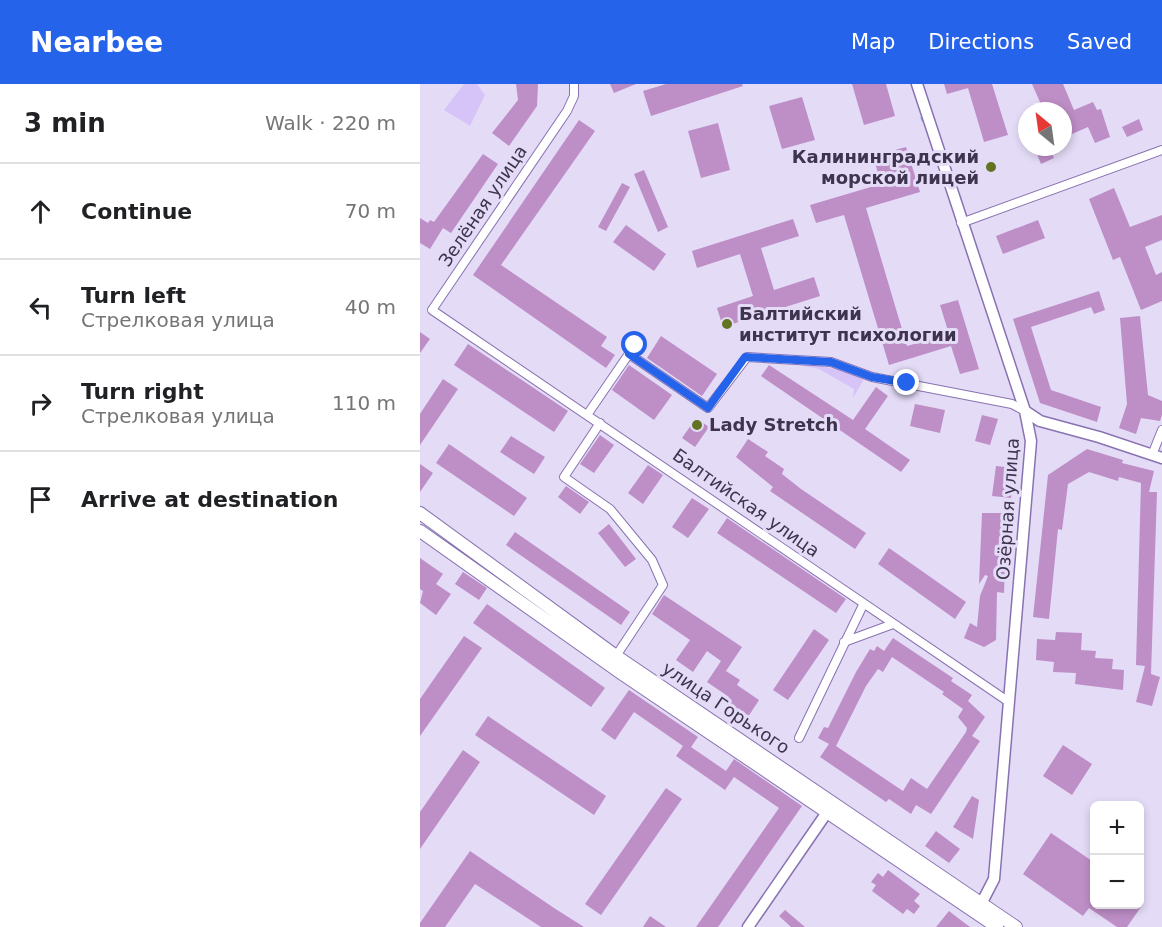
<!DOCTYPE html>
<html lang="en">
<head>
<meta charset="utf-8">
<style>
	:root { --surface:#fff; --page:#f2f2f2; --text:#202124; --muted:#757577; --line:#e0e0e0; --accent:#2563eb }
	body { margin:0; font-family:"DejaVu Sans",sans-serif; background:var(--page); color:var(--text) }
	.controls { position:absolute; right:18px; bottom:18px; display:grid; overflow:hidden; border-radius:9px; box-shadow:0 3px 9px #0003 }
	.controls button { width:54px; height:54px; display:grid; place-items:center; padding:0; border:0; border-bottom:2px solid var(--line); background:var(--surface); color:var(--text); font:30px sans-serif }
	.compass { position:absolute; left:598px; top:18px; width:54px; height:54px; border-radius:50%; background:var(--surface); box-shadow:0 3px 9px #0003; rotate:331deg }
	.stop { position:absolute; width:18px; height:18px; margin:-14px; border:4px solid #2563eb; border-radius:50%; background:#fff }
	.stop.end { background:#2563eb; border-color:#fff; box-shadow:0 2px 6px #0008 }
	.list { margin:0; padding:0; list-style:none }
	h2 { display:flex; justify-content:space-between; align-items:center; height:78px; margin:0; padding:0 24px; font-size:26px }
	h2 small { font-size:20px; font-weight:400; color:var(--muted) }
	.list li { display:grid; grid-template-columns:39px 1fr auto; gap:18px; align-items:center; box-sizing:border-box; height:96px; padding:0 24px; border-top:2px solid var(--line) }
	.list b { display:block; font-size:22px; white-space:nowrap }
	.list p { margin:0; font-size:20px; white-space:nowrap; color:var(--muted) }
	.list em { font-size:20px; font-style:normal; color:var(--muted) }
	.icon { flex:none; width:33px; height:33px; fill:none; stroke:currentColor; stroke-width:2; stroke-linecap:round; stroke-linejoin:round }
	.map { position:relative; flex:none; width:742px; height:843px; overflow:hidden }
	header { display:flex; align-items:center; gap:36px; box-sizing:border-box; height:84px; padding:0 30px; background:var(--accent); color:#fff }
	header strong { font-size:28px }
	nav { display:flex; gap:33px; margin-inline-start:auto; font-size:21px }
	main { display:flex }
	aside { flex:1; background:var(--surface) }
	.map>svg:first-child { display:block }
	.green { fill:#d6c4f8 }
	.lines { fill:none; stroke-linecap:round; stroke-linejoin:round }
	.stream { stroke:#61b9f5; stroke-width:3 }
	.building { fill:#be8ec7; fill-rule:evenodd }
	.street-casing { stroke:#8972b1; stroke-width:10 }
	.secondary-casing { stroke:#8972b1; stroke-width:13 }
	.primary-casing { stroke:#8972b1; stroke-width:14 }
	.street { stroke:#fff; stroke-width:8 }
	.secondary { stroke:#fff; stroke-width:10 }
	.primary { stroke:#fff; stroke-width:12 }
	.route { stroke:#2563eb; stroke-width:8 }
	.poi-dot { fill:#627422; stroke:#e4dbf7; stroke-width:2 }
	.labels { text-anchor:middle; stroke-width:6; stroke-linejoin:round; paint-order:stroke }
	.poi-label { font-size:18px; font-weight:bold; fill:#3e344f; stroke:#e4dbf7; text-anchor:start }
	.street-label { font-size:18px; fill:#3e344f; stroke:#e4dbf7 }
</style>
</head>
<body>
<header>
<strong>Nearbee</strong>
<nav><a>Map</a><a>Directions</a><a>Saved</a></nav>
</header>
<main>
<aside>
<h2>3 min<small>Walk · 220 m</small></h2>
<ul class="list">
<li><svg class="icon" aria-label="ahead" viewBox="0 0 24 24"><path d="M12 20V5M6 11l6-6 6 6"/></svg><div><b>Continue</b></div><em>70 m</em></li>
<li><svg class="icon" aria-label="left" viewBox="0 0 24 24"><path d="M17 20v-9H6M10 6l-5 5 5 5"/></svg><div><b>Turn left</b><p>Стрелковая улица</p></div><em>40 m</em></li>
<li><svg class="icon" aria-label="right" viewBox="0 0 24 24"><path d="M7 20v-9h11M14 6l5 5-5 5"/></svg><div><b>Turn right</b><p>Стрелковая улица</p></div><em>110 m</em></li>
<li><svg class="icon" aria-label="arrive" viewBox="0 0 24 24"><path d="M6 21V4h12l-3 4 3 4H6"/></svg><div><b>Arrive at destination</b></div></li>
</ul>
</aside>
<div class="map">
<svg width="742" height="843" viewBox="0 0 742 843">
	<rect width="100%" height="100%" fill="#e4dbf7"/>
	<path class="green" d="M 44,0 L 57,0 L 65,11 L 50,42 L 24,26 Z
		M 378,281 C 400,281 420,284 441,293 L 443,297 L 433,314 L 434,305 L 399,285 Z"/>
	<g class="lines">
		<path class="stream" d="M 502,34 L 503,36"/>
	</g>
	<path class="building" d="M 96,0 L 118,0 L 117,22 L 89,62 L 72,49 L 98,16 Z
		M 190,0 L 216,0 L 194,9 Z
		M 246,0 L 322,0 L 323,2 L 231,32 L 223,7 Z
		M 432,0 L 466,0 L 475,32 L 444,41 Z
		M 524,0 L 572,0 L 588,51 L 564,58 L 548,4 L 527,10 Z
		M 612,0 L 643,0 L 654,26 L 673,18 L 677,26 L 681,25 L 690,53 L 675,59 L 668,43 L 643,54 L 643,27 L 624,27 Z
		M 382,13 L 395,56 L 362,65 L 349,22 Z
		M 719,35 L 723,46 L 707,53 L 702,43 Z
		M 159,36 L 175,47 L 81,181 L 187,253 L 181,262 L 195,271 L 186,284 L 53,191 Z
		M 298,39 L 310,86 L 281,94 L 268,47 Z
		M 486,63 L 500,108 L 446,124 L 487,262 L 529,250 L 520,221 L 538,216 L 559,285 L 540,290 L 531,262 L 469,281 L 424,131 L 396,139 L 390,121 L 461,100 L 453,72 Z
		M 614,63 L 629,63 L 634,74 L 621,80 Z
		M 63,70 L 78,80 L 31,149 L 23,144 L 10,165 L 0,159 L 0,134 L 8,139 L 10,136 L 14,138 Z
		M 224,86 L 248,143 L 238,148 L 214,90 Z
		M 202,99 L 210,103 L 186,147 L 178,143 Z
		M 694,104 L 710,143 L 742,131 L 742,156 L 725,163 L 736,191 L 742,188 L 742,217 L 721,226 L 700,173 L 693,176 L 669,115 Z
		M 373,135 L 379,152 L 341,164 L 354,206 L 394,193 L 400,212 L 303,243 L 297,224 L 333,212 L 320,170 L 277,184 L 272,167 Z
		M 618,136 L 625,154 L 583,170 L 576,152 Z
		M 206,141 L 246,170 L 234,187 L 193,158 Z
		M 679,207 L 685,226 L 674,230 L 671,223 L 611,243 L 631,306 L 681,323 L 677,338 L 620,319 L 593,235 Z
		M 720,232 L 728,311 L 742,317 L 742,331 L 740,337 L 721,334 L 716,350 L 699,344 L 707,320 L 700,234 Z
		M 0,248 L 10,255 L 0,269 Z
		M 241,252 L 297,290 L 282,312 L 227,274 Z
		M 48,260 L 148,327 L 134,348 L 34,281 Z
		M 209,281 L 252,311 L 234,336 L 192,306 Z
		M 349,281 L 433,336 L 456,303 L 468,312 L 445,345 L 490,376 L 481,388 L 341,292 Z
		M 23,295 L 38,305 L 0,361 L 0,330 Z
		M 495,320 L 525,326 L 520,349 L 490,342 Z
		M 562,331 L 578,335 L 570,361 L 555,357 Z
		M 276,334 L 289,343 L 275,363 L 262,354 Z
		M 180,351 L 194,361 L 174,389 L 160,380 Z
		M 91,352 L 125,373 L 114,390 L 80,368 Z
		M 328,355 L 348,368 L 345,372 L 364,385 L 362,390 L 381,405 L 446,449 L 435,465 L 350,407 L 353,403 L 316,373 Z
		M 29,360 L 107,414 L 94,432 L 16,379 Z
		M 667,365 L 703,376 L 702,379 L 734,387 L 729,408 L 737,408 L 731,590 L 740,593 L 732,622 L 716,618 L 725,582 L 716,581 L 721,399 L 699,393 L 698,397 L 669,388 L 648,400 L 642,446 L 638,445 L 629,535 L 613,533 L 628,391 Z
		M 0,380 L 13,389 L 0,408 Z
		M 228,381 L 243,391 L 223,420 L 208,409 Z
		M 576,382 L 595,384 L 591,414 L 572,412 Z
		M 146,402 L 169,418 L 160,430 L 138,413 Z
		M 272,414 L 289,425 L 268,454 L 252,443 Z
		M 562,429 L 587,429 L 584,509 L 577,508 L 576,556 L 564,563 L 544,554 L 550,539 L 557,543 L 560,512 L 568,492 L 565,491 L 559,500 Z
		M 307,434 L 426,515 L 416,529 L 297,449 Z
		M 189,440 L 216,475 L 205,483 L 178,449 Z
		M 95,448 L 210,528 L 201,541 L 86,461 Z
		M 469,464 L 546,518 L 535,535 L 458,480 Z
		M 0,474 L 23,490 L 16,500 L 31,510 L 16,531 L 0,519 L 3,507 L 0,505 Z
		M 43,488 L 67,504 L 59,516 L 35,500 Z
		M 244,511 L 322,563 L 306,587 L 320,596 L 317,601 L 339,616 L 328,633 L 306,618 L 309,613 L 287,598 L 301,577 L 287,567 L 273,588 L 256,576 L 270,556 L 232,530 Z
		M 67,520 L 185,604 L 171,623 L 53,539 Z
		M 394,545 L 409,556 L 368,616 L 353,606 Z
		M 636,548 L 662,549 L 661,566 L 676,567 L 675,574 L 693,575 L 692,585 L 704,586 L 703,606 L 655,600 L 656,589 L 633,588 L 634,578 L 616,576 L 617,555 L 635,556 Z
		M 44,552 L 62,564 L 0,652 L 0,615 Z
		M 473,554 L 533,594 L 531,597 L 552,611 L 548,617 L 565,633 L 552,652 L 560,657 L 511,730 L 496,721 L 491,730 L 469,715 L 466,718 L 400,673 L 409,660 L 398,654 L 404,643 L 408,644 L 436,588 L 450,565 L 454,567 L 457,562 L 464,567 ZM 472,573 L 524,608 L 522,610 L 543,625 L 538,633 L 547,644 L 546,648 L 507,705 L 491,694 L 483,707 L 416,662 L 446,602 L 458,585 L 463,588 Z
		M 209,606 L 278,653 L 271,663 L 306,687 L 314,675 L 382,722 L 298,843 L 276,843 L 359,724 L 314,693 L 305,706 L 256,672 L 263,662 L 214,628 L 195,656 L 181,646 Z
		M 68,632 L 186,712 L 174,731 L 55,651 Z
		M 643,661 L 672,680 L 652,711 L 623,692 Z
		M 43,666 L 60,678 L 0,765 L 0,728 Z
		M 246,704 L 262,715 L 181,831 L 165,820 Z
		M 552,712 L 559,716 L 553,755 L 533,743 Z
		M 516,747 L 540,765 L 529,779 L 505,762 Z
		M 631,749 L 675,779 L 675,820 L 723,820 L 707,843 L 697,843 L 669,824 L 663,832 L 603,790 Z
		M 50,767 L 134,824 L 164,843 L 121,843 L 55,800 L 25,843 L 0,843 L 0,839 Z
		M 468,786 L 500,810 L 494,817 L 500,822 L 494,830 L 487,825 L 483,830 L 452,807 L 456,801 L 451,798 L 458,789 L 463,793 Z
		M 365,826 L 385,843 L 371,843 L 359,832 Z
		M 529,827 L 538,834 L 550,843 L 516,843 Z
		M 230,832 L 246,843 L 223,843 Z"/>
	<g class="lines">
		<defs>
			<path id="street" d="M 154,0 L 154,12 L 147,27 L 12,226 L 589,618
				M 541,139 L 742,66
				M 209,270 L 288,324 L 327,273 L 411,278 L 452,293 L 592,320 L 605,327
				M 167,331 L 215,261
				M 180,339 L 144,393 L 190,425 L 232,476 L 243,501 L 196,572
				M 732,371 L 742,346
				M 424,558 L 473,540
				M 379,654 L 443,521"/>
			<path id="secondary" d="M 497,0 L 605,327 L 611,357 L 574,795 L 558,826
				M 605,327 L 620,337 L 679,353 L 742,374
				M 328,843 L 412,721"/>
			<path id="primary" d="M 0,429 L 196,572 L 596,843
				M 0,447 L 201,589 L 577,843"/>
		</defs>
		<use href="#street" class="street-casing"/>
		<use href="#secondary" class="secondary-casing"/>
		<use href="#primary" class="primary-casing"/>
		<use href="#street" class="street"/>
		<use href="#secondary" class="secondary"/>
		<use href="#primary" class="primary"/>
	</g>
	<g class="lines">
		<path class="route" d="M 215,261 L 209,270 L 288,324 L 325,273 L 411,278 L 452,293 L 487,299"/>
	</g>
	<g class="poi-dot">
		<circle cx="571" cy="83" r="6"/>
		<circle cx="307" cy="240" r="6"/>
		<circle cx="277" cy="341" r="6"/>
	</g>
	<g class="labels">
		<g class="poi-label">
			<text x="559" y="79" text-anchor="end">Калининградский<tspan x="559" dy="21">морской лицей</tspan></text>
			<text x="319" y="236">Балтийский<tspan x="319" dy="21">институт психологии</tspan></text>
			<text x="289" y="347">Lady Stretch</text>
		</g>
		<g class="street-label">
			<text transform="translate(63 122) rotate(-56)" y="6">Зелёная улица</text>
			<text transform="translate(326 419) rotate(35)" y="6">Балтийская улица</text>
			<text transform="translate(588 425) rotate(-86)" y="6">Озёрная улица</text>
			<text transform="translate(306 624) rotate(34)" y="6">улица Горького</text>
		</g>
	</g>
</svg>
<div class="controls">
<button>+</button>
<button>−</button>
</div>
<svg class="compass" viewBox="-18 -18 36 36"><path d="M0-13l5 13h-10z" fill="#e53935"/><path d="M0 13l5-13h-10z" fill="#757577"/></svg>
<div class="stop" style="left:215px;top:261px"></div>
<div class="stop end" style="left:487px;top:299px"></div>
</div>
</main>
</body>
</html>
